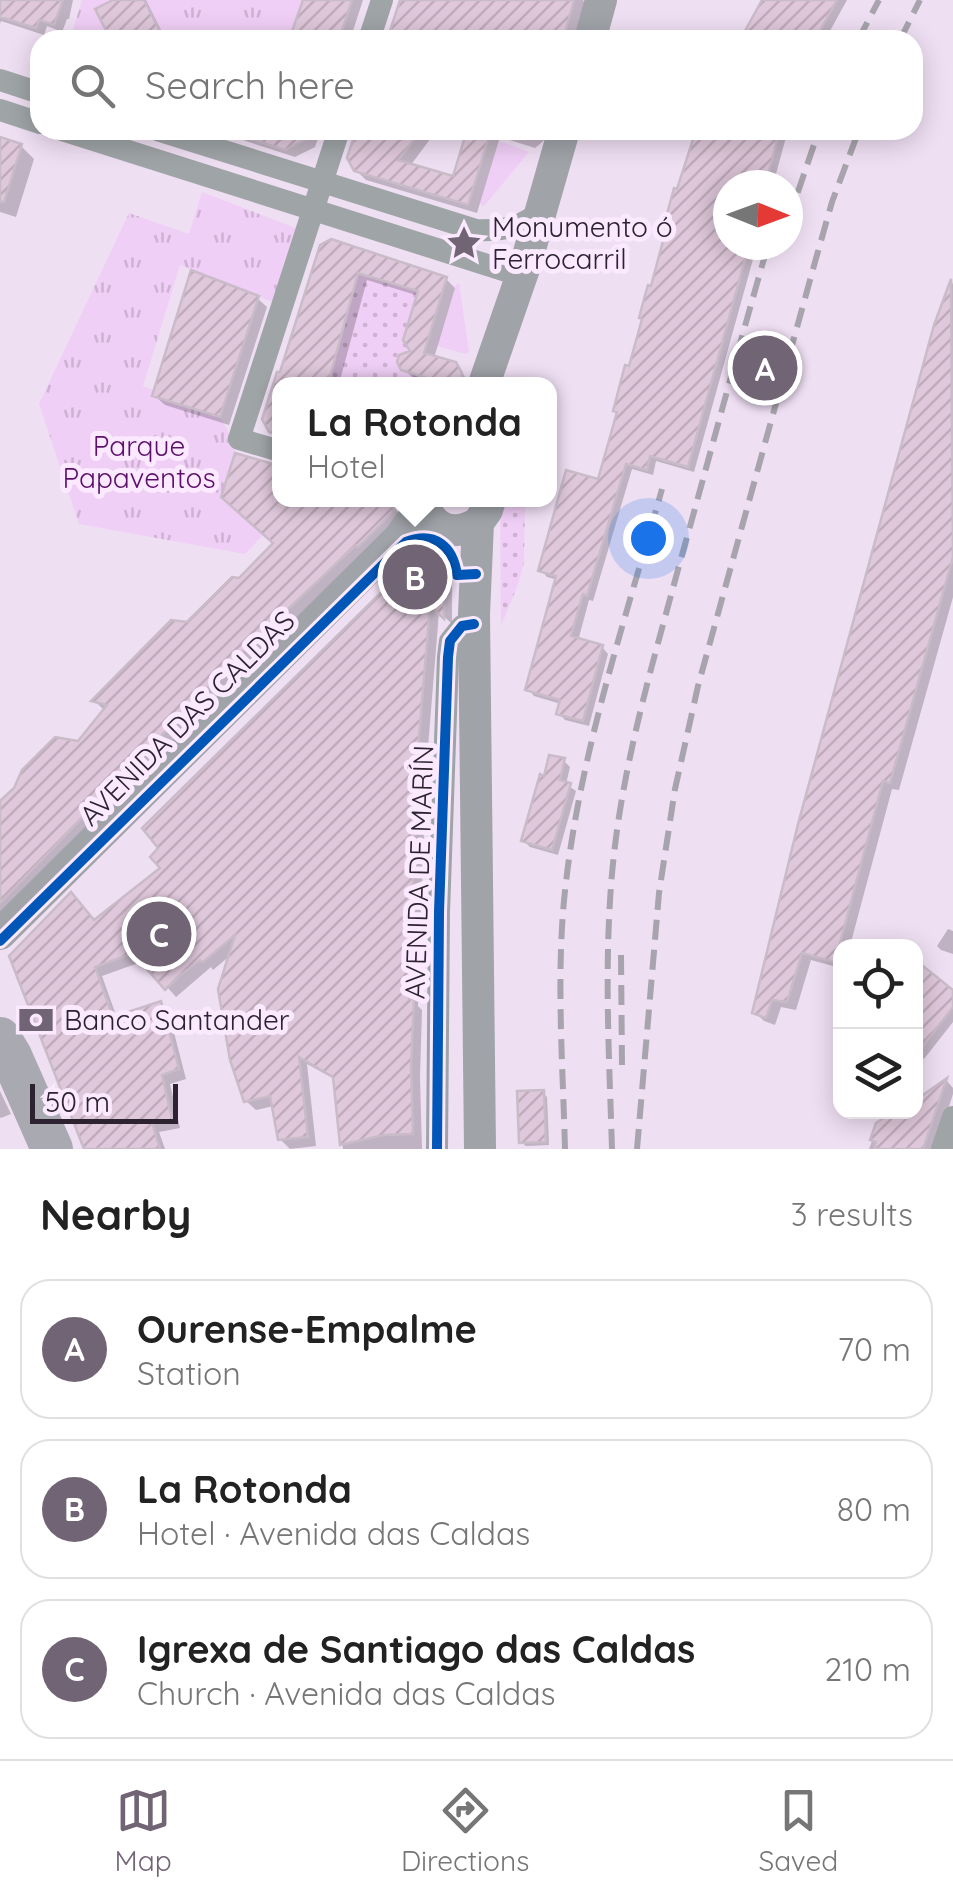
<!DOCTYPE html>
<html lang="en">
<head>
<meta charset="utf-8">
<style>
	:root { --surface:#fff; --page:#f2f2f2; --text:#222; --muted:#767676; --line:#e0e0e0; --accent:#716474 }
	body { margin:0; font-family:Quicksand,sans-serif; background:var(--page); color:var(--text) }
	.controls { position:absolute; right:30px; bottom:30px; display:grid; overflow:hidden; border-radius:20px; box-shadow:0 5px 25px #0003 }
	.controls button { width:90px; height:90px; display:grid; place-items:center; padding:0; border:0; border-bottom:2px solid var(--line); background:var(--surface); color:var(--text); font:50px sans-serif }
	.compass { position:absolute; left:713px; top:170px; width:90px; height:90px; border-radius:50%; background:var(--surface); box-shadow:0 5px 25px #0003; rotate:91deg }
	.scale { position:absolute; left:30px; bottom:25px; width:148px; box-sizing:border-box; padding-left:10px; border:5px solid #2d2230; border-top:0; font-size:28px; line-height:35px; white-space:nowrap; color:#2d2230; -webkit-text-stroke:8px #fbe9ff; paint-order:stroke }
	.you { position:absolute; left:648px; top:538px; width:35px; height:35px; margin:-25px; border:8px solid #fff; border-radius:50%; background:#1a73e8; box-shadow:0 0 0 15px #1a73e833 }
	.badge { display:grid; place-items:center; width:65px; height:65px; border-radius:50%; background:var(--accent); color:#fff; font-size:32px; font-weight:700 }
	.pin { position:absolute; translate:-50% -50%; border:5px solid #fff; box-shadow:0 2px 10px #0006 }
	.popup { position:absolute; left:272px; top:377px; width:285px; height:130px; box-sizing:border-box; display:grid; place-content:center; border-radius:20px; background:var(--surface); filter:drop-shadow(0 2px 8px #0005); font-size:32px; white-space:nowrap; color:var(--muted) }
	.popup b { font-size:38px; color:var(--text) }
	.popup::after { content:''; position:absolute; left:50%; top:100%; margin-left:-20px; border:20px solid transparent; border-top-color:var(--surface) }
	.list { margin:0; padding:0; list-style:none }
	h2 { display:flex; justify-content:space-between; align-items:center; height:130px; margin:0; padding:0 40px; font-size:42px }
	h2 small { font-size:32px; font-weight:400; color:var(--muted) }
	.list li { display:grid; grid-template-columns:65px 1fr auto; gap:30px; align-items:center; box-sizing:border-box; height:140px; margin:0 20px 20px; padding:0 20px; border:2px solid var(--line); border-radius:30px }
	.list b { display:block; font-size:38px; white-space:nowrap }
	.list p { margin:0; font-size:32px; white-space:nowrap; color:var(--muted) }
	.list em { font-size:32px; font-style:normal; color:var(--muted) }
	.icon { flex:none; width:55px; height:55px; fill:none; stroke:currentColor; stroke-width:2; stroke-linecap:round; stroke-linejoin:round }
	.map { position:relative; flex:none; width:953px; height:1149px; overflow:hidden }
	.search { position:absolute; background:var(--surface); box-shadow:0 5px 25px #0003; left:30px; right:30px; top:30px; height:110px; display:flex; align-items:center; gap:25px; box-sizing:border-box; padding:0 35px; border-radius:30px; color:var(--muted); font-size:38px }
	.sheet { height:610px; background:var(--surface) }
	nav { display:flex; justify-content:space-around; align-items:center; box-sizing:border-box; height:140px; border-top:2px solid var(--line); background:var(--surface); font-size:28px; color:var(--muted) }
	nav a { display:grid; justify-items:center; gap:5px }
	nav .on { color:var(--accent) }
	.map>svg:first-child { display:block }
	.grass { fill:#f0cff6 }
	.park { fill:url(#park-tufts) }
	.garden { fill:url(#garden-dots) }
	.shadow { fill:#0003 }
	.building { fill:url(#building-hatch); stroke:#cabbc9; stroke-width:2.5 }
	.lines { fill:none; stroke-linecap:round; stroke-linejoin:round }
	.street { stroke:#9fa4a7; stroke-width:22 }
	.secondary { stroke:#a0a3a8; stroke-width:32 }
	.highway { stroke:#a9a9b2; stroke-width:42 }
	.rail { stroke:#a8a4ad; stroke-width:6; stroke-dasharray:20 10; stroke-linecap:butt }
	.cycleway-casing { stroke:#fbe9ff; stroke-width:16 }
	.cycleway { stroke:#0057b8; stroke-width:10 }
	.labels { text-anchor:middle; stroke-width:10; stroke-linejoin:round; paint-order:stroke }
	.poi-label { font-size:28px; fill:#2d2230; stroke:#fbe9ff; text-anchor:start }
	.park-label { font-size:28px; fill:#5d0f6b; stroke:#fbe9ff }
	.street-label { font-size:28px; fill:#2d2230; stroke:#fbe9ff }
</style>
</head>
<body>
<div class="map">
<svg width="953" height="1149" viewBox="0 0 953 1149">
	<defs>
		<pattern id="park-tufts" width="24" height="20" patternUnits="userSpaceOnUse" patternTransform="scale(2.5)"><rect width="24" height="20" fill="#f0cff6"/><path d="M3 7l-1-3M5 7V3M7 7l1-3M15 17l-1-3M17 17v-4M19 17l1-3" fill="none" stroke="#ceb1d3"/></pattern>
		<pattern id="garden-dots" width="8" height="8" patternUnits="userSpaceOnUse" patternTransform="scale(2.5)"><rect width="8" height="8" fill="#f0cff6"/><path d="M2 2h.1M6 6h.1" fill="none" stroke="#ceb1d3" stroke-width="1.8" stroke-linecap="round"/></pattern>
		<pattern id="building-hatch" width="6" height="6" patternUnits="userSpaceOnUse" patternTransform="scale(2.5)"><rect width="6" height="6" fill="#dfc8db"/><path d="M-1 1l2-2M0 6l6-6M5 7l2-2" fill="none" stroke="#c0acbc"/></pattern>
	</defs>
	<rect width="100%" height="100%" fill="#efdff3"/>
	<path class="grass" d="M 499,141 L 529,152 L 485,205 L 482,206 L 480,203 Z
		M 459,283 L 469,352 L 465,354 L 437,346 L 456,285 Z"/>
	<path class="park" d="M 82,0 L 113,0 L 95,9 L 111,40 L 70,40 Z
		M 144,0 L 303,0 L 289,40 L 164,40 Z
		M 202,192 L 301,230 L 275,303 L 180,265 L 143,386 L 220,417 L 230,435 L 235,452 L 222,497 L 263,535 L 245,554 L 79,524 L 39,404 L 129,213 L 189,234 Z"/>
	<path class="garden" d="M 358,273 L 419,286 L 407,352 L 399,356 L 397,362 L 401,370 L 430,379 L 428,384 L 328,384 Z
		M 500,500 L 525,500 L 524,563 L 517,587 L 501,626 Z"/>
	<path class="shadow" d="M 0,0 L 73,0 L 69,19 L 67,19 L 62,32 L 47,26 L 44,35 L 1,21 L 0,24 Z
		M 119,0 L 146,0 L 166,40 L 113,40 Z
		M 305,0 L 363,0 L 350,40 L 291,40 Z
		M 403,0 L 583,0 L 585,3 L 574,40 L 389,40 Z
		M 765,0 L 847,0 L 825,40 L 743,40 Z
		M 212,130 L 321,130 L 315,147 L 295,157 Z
		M 359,130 L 437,130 L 410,166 L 455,179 L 470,130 L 549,130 L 547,138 L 535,148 L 500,137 L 477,213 L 366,180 L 356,170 Z
		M 698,130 L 788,130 L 773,185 L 728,185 L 728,245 L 757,245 L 694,472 L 656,461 L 653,475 L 632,469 L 593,601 L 589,600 L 578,641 L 602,647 L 608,654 L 589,726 L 565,720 L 559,713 L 561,704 L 534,696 L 528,689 L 558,580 L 547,577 L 541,570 L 600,482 L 678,192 Z
		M 0,139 L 21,146 L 34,159 L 16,217 L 0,212 Z
		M 322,246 L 446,279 L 455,288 L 434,358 L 455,364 L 471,384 L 430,384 L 413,378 L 403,368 L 414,352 L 419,296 L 367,280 L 339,384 L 280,384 L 280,439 L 271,430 L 276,393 Z
		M 953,282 L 953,597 L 899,790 L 892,789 L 850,946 L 840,946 L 840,968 L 811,960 L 796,1010 L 781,1007 L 775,1025 L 764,1021 L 755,1012 L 936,326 Z
		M 257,298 L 267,307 L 229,425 L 165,405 L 155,396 Z
		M 280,469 L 280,500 L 382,500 L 387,501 L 397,511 L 402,522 L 245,667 L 0,921 L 0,805 L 79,743 L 105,711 L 95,701 L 239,581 L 276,543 Z
		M 442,573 L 452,583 L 452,624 L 439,612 L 426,772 L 418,1006 L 422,1010 L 420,1078 L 422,1149 L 343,1149 L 336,1080 L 307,1064 L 316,1146 L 290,1149 L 280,1139 L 274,1106 L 256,1110 L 246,1101 L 232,954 L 213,970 L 211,967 L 176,997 L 144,961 L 102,976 L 117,1018 L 160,1004 L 169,1013 L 186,1079 L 170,1084 L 180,1128 L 159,1132 L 165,1149 L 87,1149 L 95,923 L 164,869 Z
		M 564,761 L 570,767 L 566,784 L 576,791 L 558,855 L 530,847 L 524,841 L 546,779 Z
		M 948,929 L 953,931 L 953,954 L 941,950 L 937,946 Z
		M 923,970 L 953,993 L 953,1022 L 924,1059 L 916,1053 L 916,980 Z
		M 947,1081 L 953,1088 L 953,1094 L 935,1149 L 869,1149 L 879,1122 L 897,1112 L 916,1112 L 916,1103 Z
		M 0,1091 L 11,1114 L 1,1118 L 0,1117 Z
		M 543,1093 L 547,1097 L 549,1145 L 526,1146 L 521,1142 Z"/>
	<path class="building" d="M 0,0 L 63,0 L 54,25 L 39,20 L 36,28 L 0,17 Z
		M 113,0 L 144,0 L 164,40 L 111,40 L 95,9 Z
		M 303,0 L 352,0 L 339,40 L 289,40 Z
		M 400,0 L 574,0 L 563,40 L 387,40 Z
		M 762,0 L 837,0 L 815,40 L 740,40 Z
		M 234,130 L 323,130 L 285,150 L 233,133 Z
		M 356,130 L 422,130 L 398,160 L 453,176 L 467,130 L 491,130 L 468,205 L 354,171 L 347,158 Z
		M 696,130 L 780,130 L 765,185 L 728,185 L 728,245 L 749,245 L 688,467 L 650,456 L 647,470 L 626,464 L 587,596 L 583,594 L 571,636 L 603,645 L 583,721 L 556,714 L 560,700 L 525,690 L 556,576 L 538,571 L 566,470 L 598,479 L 617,412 L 613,411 L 625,365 L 629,366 L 642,319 L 639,318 L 644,299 L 648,285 L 651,286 L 664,237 L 661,236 L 674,188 L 677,189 Z
		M 0,137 L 22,144 L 4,202 L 0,202 Z
		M 331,239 L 447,277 L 424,353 L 456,362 L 462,373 L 461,384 L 428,384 L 430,379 L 401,370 L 397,362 L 399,355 L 410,351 L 403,340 L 418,291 L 358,273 L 328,384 L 280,384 L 280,435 L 269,432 L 262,419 L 277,372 L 280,372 L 320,245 Z
		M 191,270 L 259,296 L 220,417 L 152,396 Z
		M 951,279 L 953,557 L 890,783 L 883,781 L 835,962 L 802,953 L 787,1002 L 772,1000 L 766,1018 L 752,1013 L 798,824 L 934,325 Z
		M 235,453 L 280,466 L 280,500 L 389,500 L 394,511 L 358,547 L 356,545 L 236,658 L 0,903 L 0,801 L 14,788 L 22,770 L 55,737 L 78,741 L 107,705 L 91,701 L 171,620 L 187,622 L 232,577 L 239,578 L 273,543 L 221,497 Z
		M 416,558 L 444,571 L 444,619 L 430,606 L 417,761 L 409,999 L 414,998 L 411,1068 L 413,1134 L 384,1135 L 340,1145 L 333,1077 L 299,1057 L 308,1137 L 278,1140 L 270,1096 L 244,1102 L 230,1060 L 218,989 L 235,935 L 203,962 L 200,960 L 177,978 L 165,990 L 133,953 L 95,967 L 113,1017 L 161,1001 L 179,1069 L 162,1075 L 172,1119 L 152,1123 L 160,1149 L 84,1149 L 9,956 L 71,892 L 94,920 L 160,868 L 150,857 L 158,848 L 142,828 Z
		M 549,755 L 565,758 L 560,780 L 571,783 L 552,850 L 521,841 L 540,774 L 544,776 Z
		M 923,966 L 953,990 L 953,1007 L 916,1055 L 916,976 Z
		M 947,1078 L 923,1149 L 874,1149 L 876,1142 L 870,1140 L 876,1123 L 893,1112 L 916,1112 L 916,1100 Z
		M 544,1090 L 546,1142 L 519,1143 L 517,1091 Z"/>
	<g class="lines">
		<path class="street" d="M 369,40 L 382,0
			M 0,80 L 40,93
			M 0,110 L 40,123
			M 62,130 L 522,276
			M 157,130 L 476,230 C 500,231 529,227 543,206
			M 280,451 L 239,439 L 339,130
			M 437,1149 L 439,912 L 448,657 L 450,641 L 462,626 L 474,624
			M 942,1149 L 953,1117"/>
		<path class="secondary" d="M 590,40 L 601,0
			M 484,384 L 526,263 L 564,130
			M 423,500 C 430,529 452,538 478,523
			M 0,934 L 400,537 L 423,504
			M 480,1149 L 474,614 L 478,523 L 487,510 L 490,500"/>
		<path class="highway" d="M 0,1038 L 11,1056 L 52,1149"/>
		<path class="rail" d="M 858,40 L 879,0
			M 900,40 L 920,0
			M 788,221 L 819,130
			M 621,955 L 622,1065
			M 565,1149 C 563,1070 557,991 563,912 C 575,767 623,628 662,489
			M 612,1149 C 609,1050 603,953 614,854 C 625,756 653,662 679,566 C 709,459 737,352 768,245
			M 637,1149 L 659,893 L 675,789 L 698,686 L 815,262 L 832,202 L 859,130"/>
		<defs>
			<path id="cycleway" d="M 0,941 L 406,542 C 435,531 453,546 457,575 L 476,574
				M 437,1149 L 439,912 L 448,657 L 450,641 L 462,626 L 474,624"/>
		</defs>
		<use href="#cycleway" class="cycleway-casing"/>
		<use href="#cycleway" class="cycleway"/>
	</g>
	<defs>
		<symbol id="sight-bare" viewBox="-9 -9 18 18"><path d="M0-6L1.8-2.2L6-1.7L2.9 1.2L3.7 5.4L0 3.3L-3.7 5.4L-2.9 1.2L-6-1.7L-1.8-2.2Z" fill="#716474" stroke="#fbe9ff" stroke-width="2.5" paint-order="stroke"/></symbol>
		<symbol id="bank-bare" viewBox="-9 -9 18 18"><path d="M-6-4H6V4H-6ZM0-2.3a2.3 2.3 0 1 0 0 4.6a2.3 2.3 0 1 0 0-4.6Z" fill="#716474" stroke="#fbe9ff" stroke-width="2.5" paint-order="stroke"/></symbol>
	</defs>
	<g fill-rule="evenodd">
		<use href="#sight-bare" x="439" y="218" width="50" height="50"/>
		<use href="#bank-bare" x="11" y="995" width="50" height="50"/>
	</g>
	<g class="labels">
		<g class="poi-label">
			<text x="492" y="237">Monumento ó<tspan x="492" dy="32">Ferrocarril</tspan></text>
			<text x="64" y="1030">Banco Santander</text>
		</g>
		<g class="park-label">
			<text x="139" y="456">Parque<tspan x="139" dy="32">Papaventos</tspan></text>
		</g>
		<g class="street-label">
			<text transform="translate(187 718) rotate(-45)" y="10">AVENIDA DAS CALDAS</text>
			<text transform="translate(419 872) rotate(-88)" y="10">AVENIDA DE MARÍN</text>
		</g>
	</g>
</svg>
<div class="controls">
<button><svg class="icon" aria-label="locate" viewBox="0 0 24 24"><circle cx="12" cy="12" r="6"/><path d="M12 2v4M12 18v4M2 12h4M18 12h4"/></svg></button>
<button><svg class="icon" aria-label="layers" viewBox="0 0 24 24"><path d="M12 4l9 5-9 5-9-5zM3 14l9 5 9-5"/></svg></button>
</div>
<svg class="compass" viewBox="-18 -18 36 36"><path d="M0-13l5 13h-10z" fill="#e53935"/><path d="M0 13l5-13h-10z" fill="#767676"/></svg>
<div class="scale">50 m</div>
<div class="you"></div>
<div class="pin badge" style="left:765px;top:368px">A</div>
<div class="pin badge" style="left:415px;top:577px">B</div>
<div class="popup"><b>La Rotonda</b>Hotel</div>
<div class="pin badge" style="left:159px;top:934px">C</div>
<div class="search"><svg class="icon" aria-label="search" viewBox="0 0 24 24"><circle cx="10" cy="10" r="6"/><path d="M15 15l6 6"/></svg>Search here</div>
</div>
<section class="sheet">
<h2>Nearby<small>3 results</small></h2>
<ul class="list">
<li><span class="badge">A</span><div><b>Ourense-Empalme</b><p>Station</p></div><em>70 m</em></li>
<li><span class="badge">B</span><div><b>La Rotonda</b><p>Hotel · Avenida das Caldas</p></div><em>80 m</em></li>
<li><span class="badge">C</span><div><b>Igrexa de Santiago das Caldas</b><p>Church · Avenida das Caldas</p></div><em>210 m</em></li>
</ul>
</section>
<nav>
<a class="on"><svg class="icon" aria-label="map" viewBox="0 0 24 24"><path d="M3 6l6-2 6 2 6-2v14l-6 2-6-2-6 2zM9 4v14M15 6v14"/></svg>Map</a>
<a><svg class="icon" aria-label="directions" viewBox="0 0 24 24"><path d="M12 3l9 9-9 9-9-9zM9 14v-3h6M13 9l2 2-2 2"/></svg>Directions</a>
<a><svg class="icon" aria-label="saved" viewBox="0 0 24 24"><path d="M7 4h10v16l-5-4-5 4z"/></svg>Saved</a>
</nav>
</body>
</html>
